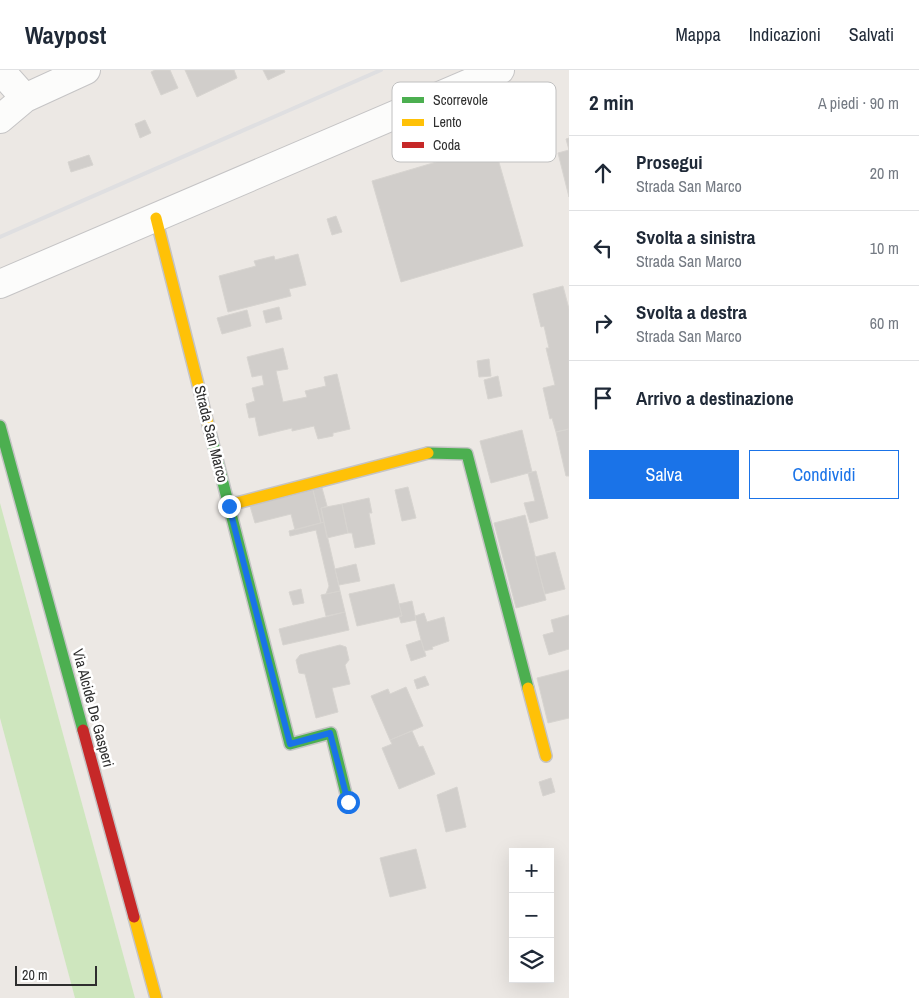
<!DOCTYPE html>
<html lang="it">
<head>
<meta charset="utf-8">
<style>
	:root { --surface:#fff; --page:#f2f2f3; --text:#1f2937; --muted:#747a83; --line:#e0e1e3; --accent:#1a73e8 }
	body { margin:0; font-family:"Archivo Narrow",sans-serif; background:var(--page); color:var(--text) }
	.controls { position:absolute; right:15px; bottom:15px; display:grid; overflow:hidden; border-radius:0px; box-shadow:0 5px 20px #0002 }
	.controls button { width:45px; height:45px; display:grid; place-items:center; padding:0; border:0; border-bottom:1px solid var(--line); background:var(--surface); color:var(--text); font:25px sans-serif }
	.scale { position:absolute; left:15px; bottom:12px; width:82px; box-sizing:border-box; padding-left:5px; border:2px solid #2e2e2e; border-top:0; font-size:14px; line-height:18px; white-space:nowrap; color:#2e2e2e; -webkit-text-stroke:4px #fff; paint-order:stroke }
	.stop { position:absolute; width:15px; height:15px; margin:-11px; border:4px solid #1a73e8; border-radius:50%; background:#fff }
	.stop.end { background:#1a73e8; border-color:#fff; box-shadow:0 1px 5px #0008 }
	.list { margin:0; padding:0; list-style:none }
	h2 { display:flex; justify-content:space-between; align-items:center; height:65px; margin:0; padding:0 20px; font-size:21px }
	h2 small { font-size:16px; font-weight:400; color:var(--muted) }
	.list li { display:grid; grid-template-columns:32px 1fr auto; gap:15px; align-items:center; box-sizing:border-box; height:75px; padding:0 20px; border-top:1px solid var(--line) }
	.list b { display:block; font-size:19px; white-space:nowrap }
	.list p { margin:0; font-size:16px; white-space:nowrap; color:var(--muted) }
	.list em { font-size:16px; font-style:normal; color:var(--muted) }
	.actions { display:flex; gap:10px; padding:15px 20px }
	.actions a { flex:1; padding:11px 0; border:1px solid var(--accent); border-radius:0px; text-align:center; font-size:18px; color:var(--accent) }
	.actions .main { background:var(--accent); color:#fff }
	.icon { flex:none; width:28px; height:28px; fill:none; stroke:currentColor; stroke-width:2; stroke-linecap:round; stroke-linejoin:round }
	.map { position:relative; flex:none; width:569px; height:928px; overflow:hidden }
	header { display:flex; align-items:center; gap:30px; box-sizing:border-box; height:70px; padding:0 25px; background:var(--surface); border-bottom:1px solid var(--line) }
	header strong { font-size:24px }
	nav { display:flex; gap:28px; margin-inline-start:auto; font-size:18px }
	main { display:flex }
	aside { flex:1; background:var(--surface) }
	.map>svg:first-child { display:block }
	.green { fill:#cee6be }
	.building { fill:#d1cecb; stroke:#d7d4d0 }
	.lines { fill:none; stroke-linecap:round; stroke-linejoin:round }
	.street-casing { stroke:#c5c4c5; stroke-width:30 }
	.fast-casing { stroke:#c5c4c5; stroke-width:14 }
	.slow-casing { stroke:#c5c4c5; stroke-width:14 }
	.jam-casing { stroke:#c5c4c5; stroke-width:14 }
	.street { stroke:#fcfcfb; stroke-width:28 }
	.fast { stroke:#4caf50; stroke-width:11 }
	.slow { stroke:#ffc107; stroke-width:11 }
	.jam { stroke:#c62828; stroke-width:11 }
	.rail { stroke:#dfdfe1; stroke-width:4 }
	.route { stroke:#1a73e8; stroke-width:6 }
	.labels { text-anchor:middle; stroke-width:5; stroke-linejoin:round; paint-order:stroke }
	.street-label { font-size:15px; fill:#2e2e2e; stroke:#fff }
	.key { fill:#fff; stroke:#c0c0c0; stroke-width:1 }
	.key-label { font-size:14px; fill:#2e2e2e }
</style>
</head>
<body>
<header>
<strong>Waypost</strong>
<nav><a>Mappa</a><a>Indicazioni</a><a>Salvati</a></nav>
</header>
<main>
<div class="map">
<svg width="569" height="928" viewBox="0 0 569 928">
	<rect width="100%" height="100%" fill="#ece8e4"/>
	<path class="green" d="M 0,433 L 135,928 L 75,928 L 0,648 Z"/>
	<path class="building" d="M 155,0 L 170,0 L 178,18 L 161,25 L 151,2 Z
		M 185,0 L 234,0 L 237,8 L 197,27 Z
		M 263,0 L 284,0 L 285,2 L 268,10 Z
		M 145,50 L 151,63 L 140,68 L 135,54 Z
		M 569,68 L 569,127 L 558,83 L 569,80 L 566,69 Z
		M 494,75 L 523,176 L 401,212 L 372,111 Z
		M 89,85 L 93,95 L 71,102 L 68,92 Z
		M 336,146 L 342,162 L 332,165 L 327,149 Z
		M 298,184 L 306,215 L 289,219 L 291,226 L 228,242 L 219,206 L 256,196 L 254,191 L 274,186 L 275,190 Z
		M 563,216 L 569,239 L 569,359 L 556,362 L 552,348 L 550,349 L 543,318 L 555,315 L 546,278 L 549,278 L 544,256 L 541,257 L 533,224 Z
		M 279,237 L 282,249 L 266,253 L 263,241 Z
		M 247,240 L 251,256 L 222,264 L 217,248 Z
		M 283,278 L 288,299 L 276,301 L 283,332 L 307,327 L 305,321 L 326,316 L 324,307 L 337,304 L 350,359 L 333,363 L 333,366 L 318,369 L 314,356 L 292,361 L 292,358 L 259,366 L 255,347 L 249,348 L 246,334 L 255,331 L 252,318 L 264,315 L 262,305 L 252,307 L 247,287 Z
		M 489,289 L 491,306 L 479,307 L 477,291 Z
		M 498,306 L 502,326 L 488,329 L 484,310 Z
		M 569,359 L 569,406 L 566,406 L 556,362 Z
		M 522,360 L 532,402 L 491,413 L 480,371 Z
		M 536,401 L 548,448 L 530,453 L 524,433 L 535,431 L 528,403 Z
		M 408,417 L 416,448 L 402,451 L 395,420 Z
		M 322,418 L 327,436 L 321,438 L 324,452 L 321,453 L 313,420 Z
		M 313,420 L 321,453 L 295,460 L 291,444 L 255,453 L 250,436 Z
		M 369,428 L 372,443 L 369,443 L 375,474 L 355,478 L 352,463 L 348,463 L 342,434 Z
		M 342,434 L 348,463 L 327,468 L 321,438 Z
		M 525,445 L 546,530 L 516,538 L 494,453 Z
		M 324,452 L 340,521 L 326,524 L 329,516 L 316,460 L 290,466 L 289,461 Z
		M 555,482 L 565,519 L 545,524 L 535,487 Z
		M 356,494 L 360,511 L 339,515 L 335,499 Z
		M 394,514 L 402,546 L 357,556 L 349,524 Z
		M 301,519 L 304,533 L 293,535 L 289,522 Z
		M 340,521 L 345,542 L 326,546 L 321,525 Z
		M 412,531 L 416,550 L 401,553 L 399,546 L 402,546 L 399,534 Z
		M 345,542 L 349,560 L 283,575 L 279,559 Z
		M 424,543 L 427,552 L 444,547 L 449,571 L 432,577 L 433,579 L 424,581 L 415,546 Z
		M 569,545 L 569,579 L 549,585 L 543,565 L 554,562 L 551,550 Z
		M 421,570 L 426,586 L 411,591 L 406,575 Z
		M 340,575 L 346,577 L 349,590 L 345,595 L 350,614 L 332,618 L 338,642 L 316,648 L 305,604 L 299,603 L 296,590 L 300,585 Z
		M 569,600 L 569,648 L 548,653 L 537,608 Z
		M 425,606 L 429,615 L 417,619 L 414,610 Z
		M 406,617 L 423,656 L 390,670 L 371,626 L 388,619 L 390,624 Z
		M 412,661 L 419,677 L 423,676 L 435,704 L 399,719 L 382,678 L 392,674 L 390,670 Z
		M 551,708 L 555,722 L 543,726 L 539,712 Z
		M 457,717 L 466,757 L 446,762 L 437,725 Z
		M 416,779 L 426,818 L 390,827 L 380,788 Z"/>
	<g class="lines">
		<defs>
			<path id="street" d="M 0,0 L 25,28
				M 0,49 L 25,28 L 86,0
				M 0,214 L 500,0"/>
			<path id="fast" d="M 0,356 L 83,660
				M 209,358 L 290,674 L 331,663 L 348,732
				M 428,383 L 467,384 L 528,618"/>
			<path id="slow" d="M 156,148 L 209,358
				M 229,435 L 428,383
				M 528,618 L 546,686
				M 134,847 L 156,928"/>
			<path id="jam" d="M 83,660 L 134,847"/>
		</defs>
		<use href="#street" class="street-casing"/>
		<use href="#fast" class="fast-casing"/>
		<use href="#slow" class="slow-casing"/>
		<use href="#jam" class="jam-casing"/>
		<use href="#street" class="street"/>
		<use href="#fast" class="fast"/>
		<use href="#slow" class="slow"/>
		<use href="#jam" class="jam"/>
		<path class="rail" d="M 0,167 L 381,0"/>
	</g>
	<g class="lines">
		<path class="route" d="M 229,436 L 290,674 L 330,663 L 348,732"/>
	</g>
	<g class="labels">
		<g class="street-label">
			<text transform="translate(211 364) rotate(76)" y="5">Strada San Marco</text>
			<text transform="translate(93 638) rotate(75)" y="5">Via Alcide De Gasperi</text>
		</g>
	</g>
	<rect x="392" y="12" width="164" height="80" rx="8" class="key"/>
	<rect x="402" y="27" width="22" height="6" fill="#4caf50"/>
	<rect x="402" y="49" width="22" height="7" fill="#ffc107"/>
	<rect x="402" y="72" width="22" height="6" fill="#c62828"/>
	<g class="key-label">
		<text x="433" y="35">Scorrevole</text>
		<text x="433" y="57">Lento</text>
		<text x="433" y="80">Coda</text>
	</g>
</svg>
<div class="controls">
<button>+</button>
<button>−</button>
<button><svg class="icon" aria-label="layers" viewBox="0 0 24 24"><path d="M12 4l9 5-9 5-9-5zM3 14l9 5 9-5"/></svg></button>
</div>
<div class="scale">20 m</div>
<div class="stop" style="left:348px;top:732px"></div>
<div class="stop end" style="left:229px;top:436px"></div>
</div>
<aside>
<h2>2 min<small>A piedi · 90 m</small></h2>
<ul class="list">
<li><svg class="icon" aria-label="ahead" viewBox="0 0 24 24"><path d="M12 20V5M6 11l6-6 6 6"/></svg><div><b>Prosegui</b><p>Strada San Marco</p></div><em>20 m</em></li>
<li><svg class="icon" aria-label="left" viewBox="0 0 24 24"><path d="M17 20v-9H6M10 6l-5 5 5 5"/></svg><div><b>Svolta a sinistra</b><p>Strada San Marco</p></div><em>10 m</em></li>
<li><svg class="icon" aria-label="right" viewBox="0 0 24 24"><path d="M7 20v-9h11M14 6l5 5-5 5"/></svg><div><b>Svolta a destra</b><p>Strada San Marco</p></div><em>60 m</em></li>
<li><svg class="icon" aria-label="arrive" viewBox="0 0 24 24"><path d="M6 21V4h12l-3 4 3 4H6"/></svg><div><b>Arrivo a destinazione</b></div></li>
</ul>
<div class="actions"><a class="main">Salva</a><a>Condividi</a></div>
</aside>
</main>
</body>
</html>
